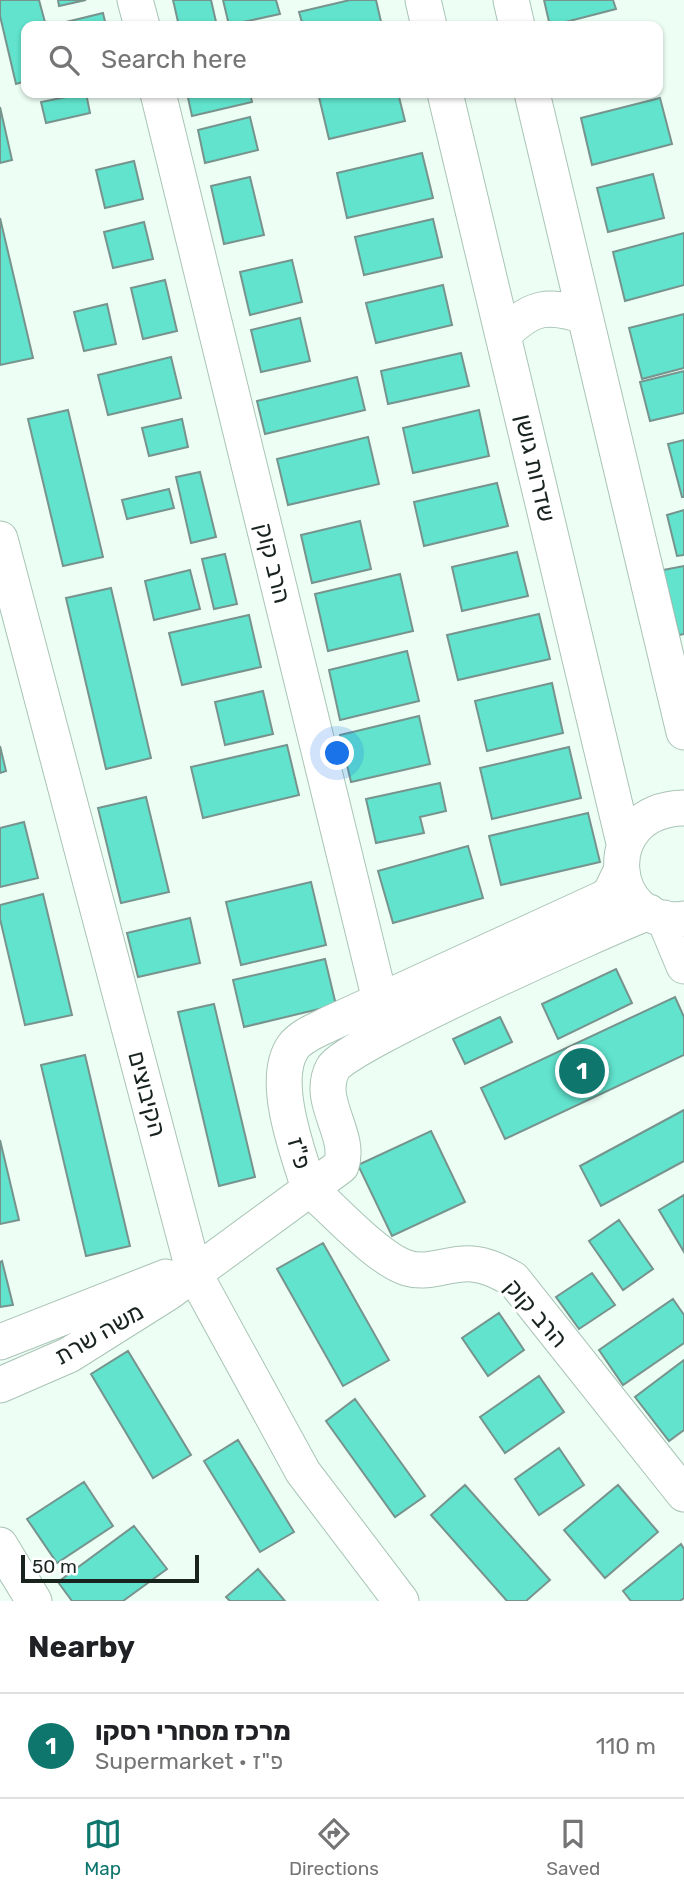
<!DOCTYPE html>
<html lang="en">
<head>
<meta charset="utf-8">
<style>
	:root { --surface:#fff; --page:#f2f2f2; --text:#202124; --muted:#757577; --line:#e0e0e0; --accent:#0f766e }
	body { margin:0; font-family:Rubik,Heebo,sans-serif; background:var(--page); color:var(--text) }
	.scale { position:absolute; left:21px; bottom:18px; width:178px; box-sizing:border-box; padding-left:7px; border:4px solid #1a241f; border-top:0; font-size:19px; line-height:24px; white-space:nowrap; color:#1a241f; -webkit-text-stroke:5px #fff; paint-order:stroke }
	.you { position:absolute; left:338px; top:754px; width:24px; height:24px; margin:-18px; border:5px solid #fff; border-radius:50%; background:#1a73e8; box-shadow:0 0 0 10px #1a73e833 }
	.badge { display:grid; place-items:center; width:46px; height:46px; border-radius:50%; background:var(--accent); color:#fff; font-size:23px; font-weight:700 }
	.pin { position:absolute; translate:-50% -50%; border:4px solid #fff; box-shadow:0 2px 7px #0006 }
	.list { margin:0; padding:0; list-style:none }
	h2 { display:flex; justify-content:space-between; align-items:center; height:91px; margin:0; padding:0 28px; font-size:30px }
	h2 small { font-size:23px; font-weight:400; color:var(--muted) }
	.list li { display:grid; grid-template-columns:46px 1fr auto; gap:21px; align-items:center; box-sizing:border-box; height:105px; padding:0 28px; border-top:2px solid var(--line) }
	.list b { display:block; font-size:26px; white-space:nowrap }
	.list p { margin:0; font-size:23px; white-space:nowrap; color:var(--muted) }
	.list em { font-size:23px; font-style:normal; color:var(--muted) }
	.icon { flex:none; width:38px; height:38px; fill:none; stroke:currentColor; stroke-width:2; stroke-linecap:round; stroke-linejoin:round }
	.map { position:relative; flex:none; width:684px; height:1601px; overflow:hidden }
	.search { position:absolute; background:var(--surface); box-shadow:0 2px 5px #0004; left:21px; right:21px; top:21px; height:77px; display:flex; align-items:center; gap:18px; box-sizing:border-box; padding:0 24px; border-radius:14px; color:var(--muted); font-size:26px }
	.sheet { height:196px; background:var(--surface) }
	nav { display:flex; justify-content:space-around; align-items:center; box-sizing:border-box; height:98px; border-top:2px solid var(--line); background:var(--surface); font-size:19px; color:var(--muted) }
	nav a { display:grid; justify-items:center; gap:4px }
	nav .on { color:var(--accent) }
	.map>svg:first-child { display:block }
	.building { fill:#61e3cd; stroke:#76948d; stroke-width:2 }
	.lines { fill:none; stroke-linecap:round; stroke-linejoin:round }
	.minor-casing { stroke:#a9c4b6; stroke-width:37 }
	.minor { stroke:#fff; stroke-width:35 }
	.labels { text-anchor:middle; stroke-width:7; stroke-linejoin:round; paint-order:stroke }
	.street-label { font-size:24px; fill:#1a241f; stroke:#fff }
</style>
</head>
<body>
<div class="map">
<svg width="684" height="1601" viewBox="0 0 684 1601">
	<rect width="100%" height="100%" fill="#edfef5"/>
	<path class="building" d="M 0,0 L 39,0 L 46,26 L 26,26 L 26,81 L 16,84 L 0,16 Z
		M 58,0 L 86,0 L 59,6 Z
		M 173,0 L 211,0 L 217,26 L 179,26 Z
		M 223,0 L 276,0 L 280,14 L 229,25 Z
		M 350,0 L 376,0 L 382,26 L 303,26 L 299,12 Z
		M 544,0 L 613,0 L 616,9 L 550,26 Z
		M 103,13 L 106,26 L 63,26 L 62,23 Z
		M 86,93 L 90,113 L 46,123 L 41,102 Z
		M 187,93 L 250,93 L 252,102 L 192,116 Z
		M 318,93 L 398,93 L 405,121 L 329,139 Z
		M 660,98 L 672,144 L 592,165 L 581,118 Z
		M 0,107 L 12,160 L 0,163 Z
		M 250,117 L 258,150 L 205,163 L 198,130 Z
		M 422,153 L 433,198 L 347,218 L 337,173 Z
		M 134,161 L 143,199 L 105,208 L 96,170 Z
		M 653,174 L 664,218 L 608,232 L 597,188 Z
		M 250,177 L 264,235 L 224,244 L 211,186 Z
		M 0,218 L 33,358 L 0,365 Z
		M 433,219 L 442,257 L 364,275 L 355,237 Z
		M 144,222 L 153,259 L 113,268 L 104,232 Z
		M 684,233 L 684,285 L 625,301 L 613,252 Z
		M 292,260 L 302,302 L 250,315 L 240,272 Z
		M 165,280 L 177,331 L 143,339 L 131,288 Z
		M 443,285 L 452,325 L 376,343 L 366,303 Z
		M 107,304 L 116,344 L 84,351 L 74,312 Z
		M 684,314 L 684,368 L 642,379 L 629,328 Z
		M 300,318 L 310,361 L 261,372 L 251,330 Z
		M 461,353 L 469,386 L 388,404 L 381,371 Z
		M 171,357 L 181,398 L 108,415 L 98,375 Z
		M 684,371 L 684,413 L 650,421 L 640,382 Z
		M 357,377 L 365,410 L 265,434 L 257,401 Z
		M 68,410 L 103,557 L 63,566 L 28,419 Z
		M 479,410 L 489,456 L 413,473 L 403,428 Z
		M 182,419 L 188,447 L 149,456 L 142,428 Z
		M 368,437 L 379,484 L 288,505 L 277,459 Z
		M 684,440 L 684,497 L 682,497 L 668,444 Z
		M 200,472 L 216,537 L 191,543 L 176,477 Z
		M 497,483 L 508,526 L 424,546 L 414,502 Z
		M 169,489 L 174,508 L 127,519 L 122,500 Z
		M 684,510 L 684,555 L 677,556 L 667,515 Z
		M 360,521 L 371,569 L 312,583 L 301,535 Z
		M 517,552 L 528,596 L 462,611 L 452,567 Z
		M 225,554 L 237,604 L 214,609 L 202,559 Z
		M 684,566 L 684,634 L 679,635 L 663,570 Z
		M 190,570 L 200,609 L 154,620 L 145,581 Z
		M 400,574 L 413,631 L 328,651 L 315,594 Z
		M 111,588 L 151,758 L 106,769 L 66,598 Z
		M 539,614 L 550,659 L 458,680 L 447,635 Z
		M 249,615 L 261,667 L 182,685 L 169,633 Z
		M 407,651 L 419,701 L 340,720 L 329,670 Z
		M 552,683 L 563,733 L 487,751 L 475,701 Z
		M 263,691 L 273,734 L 225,745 L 215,702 Z
		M 419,716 L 430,764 L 351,782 L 340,735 Z
		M 287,745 L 299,795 L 203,818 L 191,767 Z
		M 0,746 L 6,771 L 0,773 Z
		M 569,747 L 581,798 L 492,819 L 480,768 Z
		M 440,783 L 446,811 L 420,817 L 424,833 L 376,843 L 366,799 Z
		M 146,797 L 169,892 L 121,903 L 98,808 Z
		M 588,813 L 600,862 L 501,885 L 489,836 Z
		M 24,822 L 38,878 L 0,887 L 0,828 Z
		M 468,846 L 483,898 L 393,923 L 378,871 Z
		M 311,882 L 326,945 L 241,965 L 226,902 Z
		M 43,894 L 72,1015 L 25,1025 L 0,919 L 0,905 Z
		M 190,918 L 200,963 L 138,977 L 127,933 Z
		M 325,959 L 336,1005 L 244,1027 L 233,980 Z
		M 616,969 L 632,1003 L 558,1039 L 542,1004 Z
		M 675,997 L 684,1017 L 684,1055 L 505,1139 L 481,1088 Z
		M 214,1004 L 255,1177 L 219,1186 L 178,1012 Z
		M 500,1017 L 512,1042 L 465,1064 L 453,1039 Z
		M 85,1055 L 130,1246 L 86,1256 L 41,1065 Z
		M 684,1110 L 684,1161 L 601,1206 L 580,1166 Z
		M 431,1131 L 465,1202 L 392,1236 L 358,1165 Z
		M 0,1140 L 19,1220 L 0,1224 Z
		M 684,1195 L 684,1252 L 659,1210 Z
		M 619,1220 L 653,1269 L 623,1290 L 589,1241 Z
		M 323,1243 L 389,1360 L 343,1386 L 277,1269 Z
		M 2,1261 L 13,1305 L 0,1307 L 0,1262 Z
		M 592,1273 L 615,1305 L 579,1329 L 556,1297 Z
		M 673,1299 L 684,1315 L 684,1343 L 623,1385 L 599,1350 Z
		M 499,1313 L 524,1350 L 488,1376 L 462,1338 Z
		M 128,1351 L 191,1455 L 153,1478 L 91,1374 Z
		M 684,1360 L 684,1430 L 669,1441 L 635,1397 Z
		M 539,1376 L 564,1412 L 505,1453 L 480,1417 Z
		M 355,1399 L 425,1496 L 395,1517 L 326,1421 Z
		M 238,1440 L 294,1532 L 260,1552 L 204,1461 Z
		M 559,1448 L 584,1485 L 539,1515 L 515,1479 Z
		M 84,1482 L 113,1526 L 57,1563 L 27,1519 Z
		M 465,1485 L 550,1580 L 526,1601 L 507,1601 L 431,1515 Z
		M 618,1485 L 658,1532 L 605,1578 L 564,1530 Z
		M 134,1526 L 167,1569 L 123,1601 L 72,1601 L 58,1582 Z
		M 681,1544 L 684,1549 L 684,1598 L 680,1601 L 631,1601 L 623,1591 Z
		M 258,1569 L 285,1601 L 230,1601 L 226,1597 Z"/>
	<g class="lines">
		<defs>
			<path id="minor" d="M 135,0 L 142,26
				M 423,0 L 429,26
				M 511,0 L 517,26
				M 158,93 L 380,1000 L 391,1031
				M 445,93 L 624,843
				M 532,93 L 684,732
				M 504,334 C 532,306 548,304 585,316
				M 0,539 L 194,1273 L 303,1472 L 401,1601
				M 684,808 C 594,810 608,930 684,919
				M 664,918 L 684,966
				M 309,1188 C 298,1153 270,1080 293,1047 C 301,1036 317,1030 329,1024 L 604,898 L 611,892 L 621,871
				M 309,1188 C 333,1209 378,1259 407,1268 C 429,1275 450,1262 472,1264 C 487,1265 500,1272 513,1279 L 684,1494
				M 0,1342 L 166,1277
				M 0,1385 L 69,1355 L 169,1292 L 341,1166 C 352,1134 315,1101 333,1068 C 345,1045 608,928 649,912
				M 0,1545 L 34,1601"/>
		</defs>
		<use href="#minor" class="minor-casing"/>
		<use href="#minor" class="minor"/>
	</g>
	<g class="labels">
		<g class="street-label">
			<text transform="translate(535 468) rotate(77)" y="8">שדרות גושן</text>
			<text transform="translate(273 563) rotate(76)" y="8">הרב קוק</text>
			<text transform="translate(147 1094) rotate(75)" y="8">הקיבוצים</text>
			<text transform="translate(299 1153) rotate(74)" y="8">פ"ז</text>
			<text transform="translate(536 1313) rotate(49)" y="8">הרב קוק</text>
			<text transform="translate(99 1334) rotate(-30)" y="8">משה שרת</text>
		</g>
	</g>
</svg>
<div class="scale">50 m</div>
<div class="you"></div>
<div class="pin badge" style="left:582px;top:1071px">1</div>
<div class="search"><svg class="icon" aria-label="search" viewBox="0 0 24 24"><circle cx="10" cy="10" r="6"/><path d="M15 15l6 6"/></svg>Search here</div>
</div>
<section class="sheet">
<h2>Nearby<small></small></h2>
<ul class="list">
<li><span class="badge">1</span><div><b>מרכז מסחרי רסקו</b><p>Supermarket · פ&quot;ז</p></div><em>110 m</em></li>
</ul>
</section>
<nav>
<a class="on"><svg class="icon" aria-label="map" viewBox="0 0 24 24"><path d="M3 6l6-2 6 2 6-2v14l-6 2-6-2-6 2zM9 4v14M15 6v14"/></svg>Map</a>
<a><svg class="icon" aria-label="directions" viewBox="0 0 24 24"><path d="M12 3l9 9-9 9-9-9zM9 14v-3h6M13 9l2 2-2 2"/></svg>Directions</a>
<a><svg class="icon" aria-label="saved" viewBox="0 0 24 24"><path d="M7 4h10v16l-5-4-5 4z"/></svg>Saved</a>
</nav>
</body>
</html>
